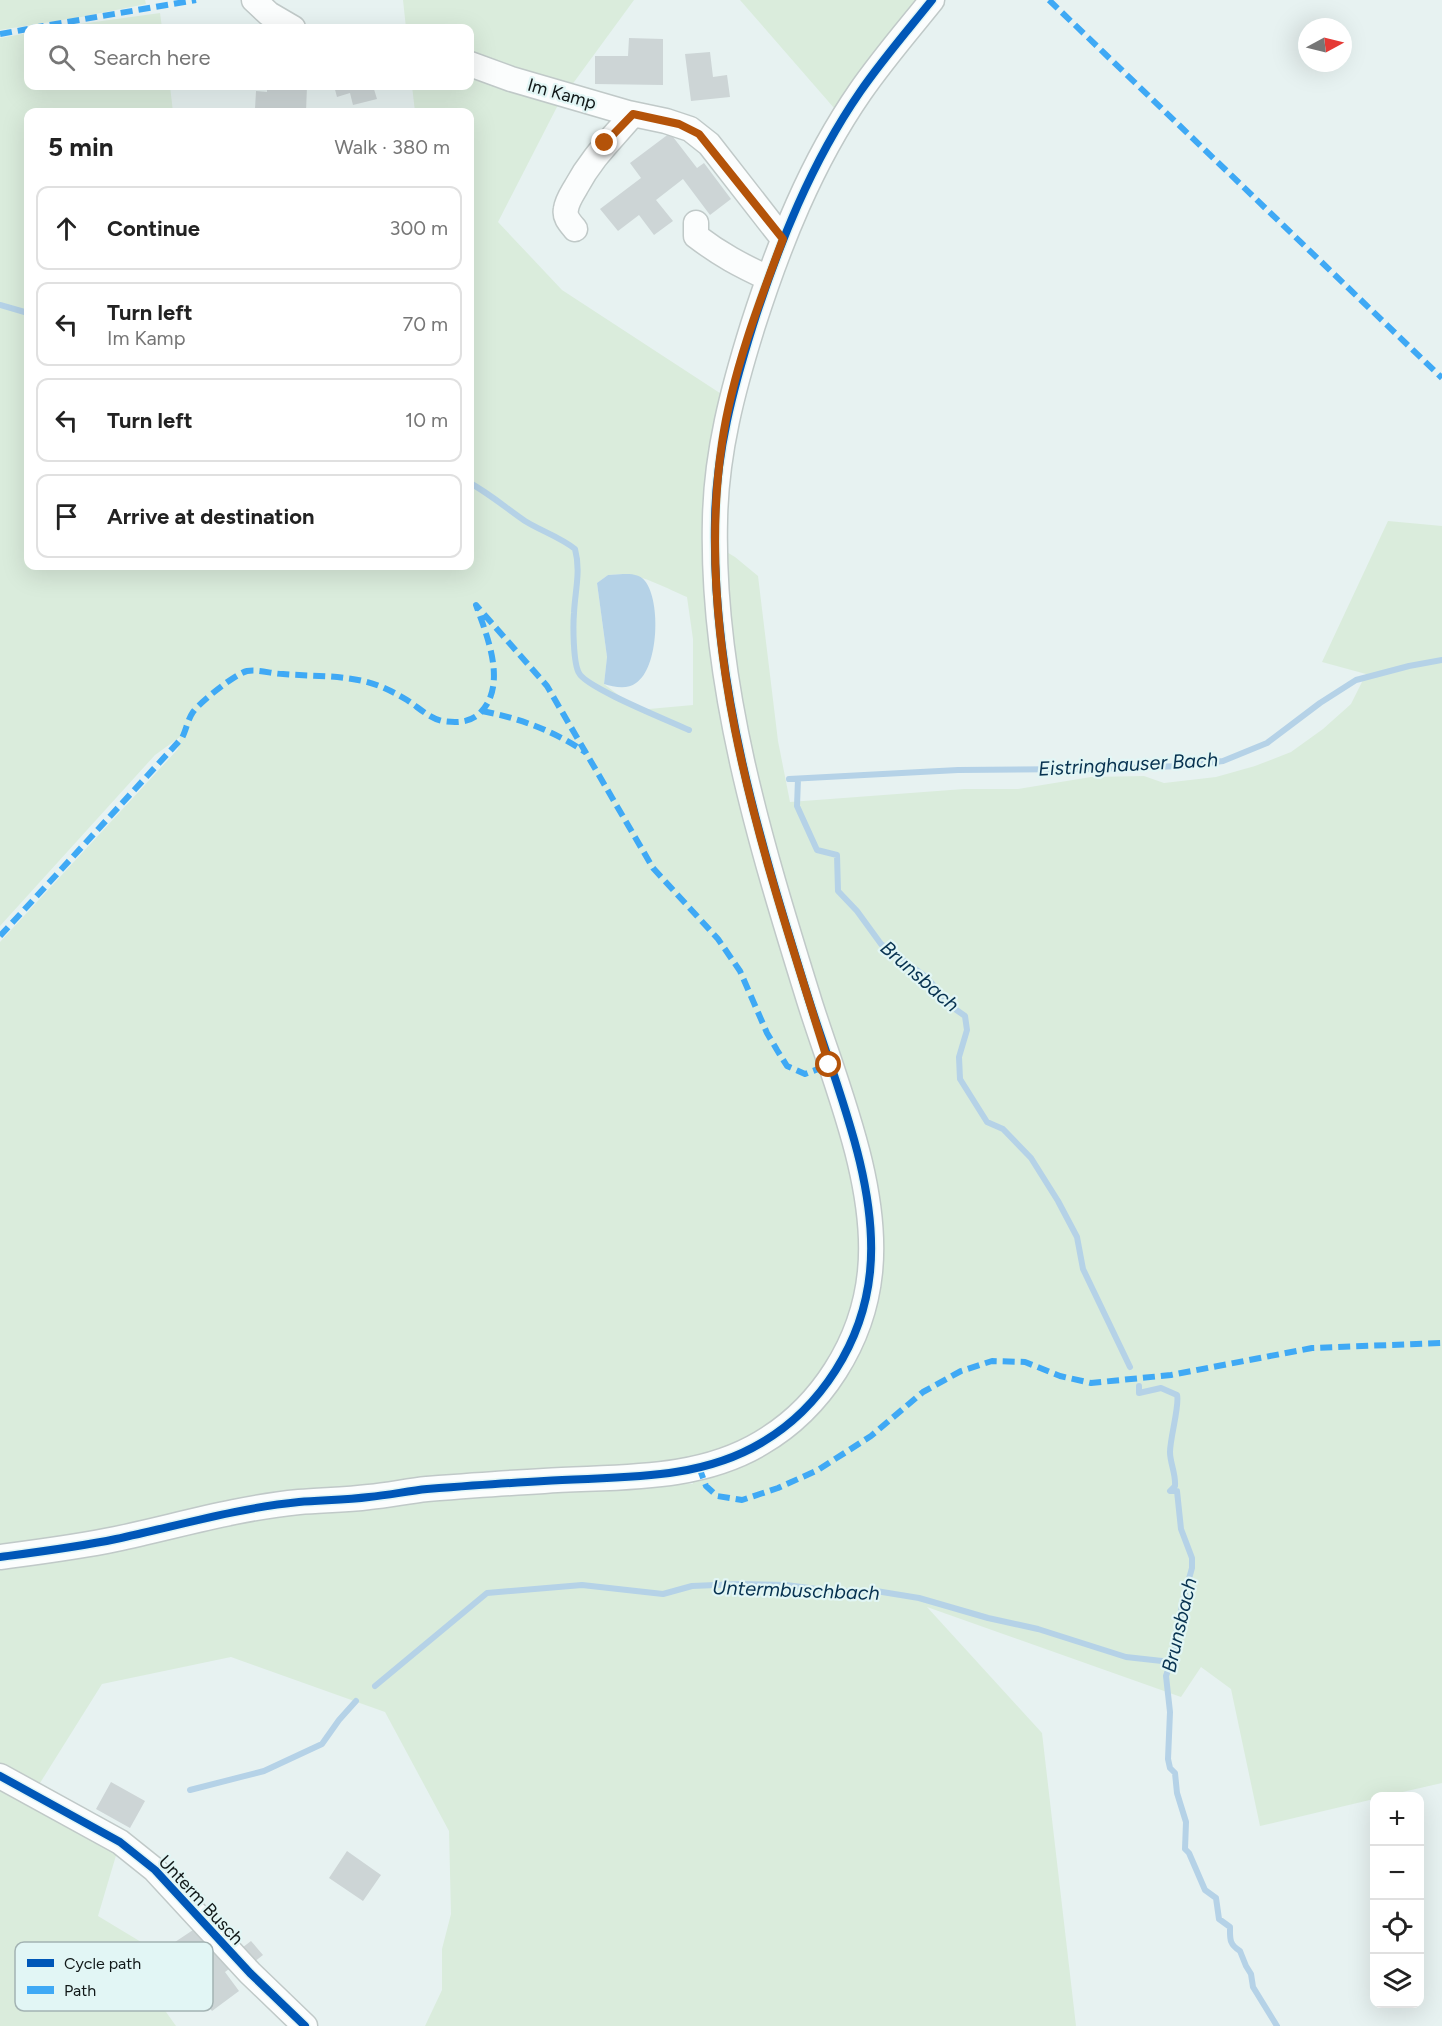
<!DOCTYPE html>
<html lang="en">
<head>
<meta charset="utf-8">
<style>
	:root { --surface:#fff; --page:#f2f2f2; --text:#222; --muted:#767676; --line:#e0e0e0 }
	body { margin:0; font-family:Figtree,sans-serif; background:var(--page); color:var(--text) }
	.controls { position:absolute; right:18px; bottom:18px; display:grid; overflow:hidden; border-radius:12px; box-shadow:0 6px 24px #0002 }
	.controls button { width:54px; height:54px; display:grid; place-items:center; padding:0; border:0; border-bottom:2px solid var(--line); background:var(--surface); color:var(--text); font:30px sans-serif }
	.compass { position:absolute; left:1298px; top:18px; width:54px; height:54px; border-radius:50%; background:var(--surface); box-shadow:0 6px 24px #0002; rotate:83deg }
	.stop { position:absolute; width:18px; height:18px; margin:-14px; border:4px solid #b45309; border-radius:50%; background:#fff }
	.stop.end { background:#b45309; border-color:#fff; box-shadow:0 2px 6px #0008 }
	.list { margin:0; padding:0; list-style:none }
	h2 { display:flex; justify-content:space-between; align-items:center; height:78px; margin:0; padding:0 24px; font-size:26px }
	h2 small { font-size:20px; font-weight:400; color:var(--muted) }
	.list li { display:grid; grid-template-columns:39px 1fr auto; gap:18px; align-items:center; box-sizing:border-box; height:84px; margin:0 12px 12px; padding:0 12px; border:2px solid var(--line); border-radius:12px }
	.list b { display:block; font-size:22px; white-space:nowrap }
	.list p { margin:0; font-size:20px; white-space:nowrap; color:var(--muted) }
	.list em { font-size:20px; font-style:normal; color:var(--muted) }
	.icon { flex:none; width:33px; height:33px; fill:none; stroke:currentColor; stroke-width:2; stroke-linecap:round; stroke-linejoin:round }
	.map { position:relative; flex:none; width:1442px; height:2026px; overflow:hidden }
	.search { position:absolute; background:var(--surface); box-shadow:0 6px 24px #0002; left:24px; top:24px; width:450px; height:66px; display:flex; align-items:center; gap:15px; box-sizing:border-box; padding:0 21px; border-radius:12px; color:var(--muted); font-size:22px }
	.panel { position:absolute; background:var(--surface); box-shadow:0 6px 24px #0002; left:24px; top:108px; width:450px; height:462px; border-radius:12px }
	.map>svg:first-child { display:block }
	.green { fill:#daecdc; fill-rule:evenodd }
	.water { fill:#b5d2e7 }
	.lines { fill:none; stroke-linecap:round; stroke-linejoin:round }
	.stream { stroke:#b5d2e7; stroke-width:6 }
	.building { fill:#cdd5d6 }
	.minor-casing { stroke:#c0c9c8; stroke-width:27 }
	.minor { stroke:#fbfdfd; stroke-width:24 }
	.quiet { stroke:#3fa9f5; stroke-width:6; stroke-dasharray:12 6; stroke-linecap:butt }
	.cycleway-casing { stroke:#e2f6f5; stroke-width:11 }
	.cycleway { stroke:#0057b8; stroke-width:8 }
	.route { stroke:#b45309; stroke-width:8 }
	.labels { text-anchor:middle; stroke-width:4.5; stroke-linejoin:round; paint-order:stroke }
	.street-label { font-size:18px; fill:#111818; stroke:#e2f6f5 }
	.water-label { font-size:20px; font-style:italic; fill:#073250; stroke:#e2f6f5 }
	.key { fill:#e2f6f5; stroke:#a3b3b3; stroke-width:1.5 }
	.key-label { font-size:16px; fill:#111818 }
</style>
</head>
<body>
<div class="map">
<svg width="1442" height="2026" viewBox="0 0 1442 2026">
	<rect width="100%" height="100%" fill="#e7f2f1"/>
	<path class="green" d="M 0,0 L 145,0 L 146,4 L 81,17 L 0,30 Z
		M 403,0 L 634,0 L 566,93 L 470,59 L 470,28 L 406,28 Z
		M 740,0 L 925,0 L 841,116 Z
		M 160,13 L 162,28 L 51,28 Z
		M 28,33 L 28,86 L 170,86 L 173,112 L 28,112 L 28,566 L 470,566 L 470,112 L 415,112 L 412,86 L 470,86 L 470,70 L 559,103 L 498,222 L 562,290 L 729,399 C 721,448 715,496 715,545 L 735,557 L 758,576 L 778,741 L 790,802 L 964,789 L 1018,789 L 1091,777 L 1144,776 L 1164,783 L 1216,777 L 1255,766 L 1291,752 L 1323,729 L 1351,704 L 1366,674 L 1322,662 L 1388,521 L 1442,526 L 1442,1783 L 1385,1796 L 1374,1796 L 1374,1799 L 1260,1826 L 1231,1689 L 1201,1667 L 1181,1697 L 927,1607 L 1042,1733 L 1076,2026 L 425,2026 L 442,1990 L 442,1949 L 451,1914 L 449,1831 L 385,1712 L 231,1657 L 102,1684 L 35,1791 L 0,1770 L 0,1562 L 66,1552 L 252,1515 L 335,1506 L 543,1485 L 641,1478 L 693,1484 L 689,1470 L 610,1478 L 425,1489 L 368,1497 L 366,1493 L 248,1504 L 172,1519 L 111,1535 L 0,1552 L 0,942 L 178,749 L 180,737 L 155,755 L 0,926 L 0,38 ZM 623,574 C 643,575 668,589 687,597 L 693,639 L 693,705 L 638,710 L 604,684 L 607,657 L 597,583 L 608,575 ZM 867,1192 L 875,1196 C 879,1249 878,1293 858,1343 L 851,1341 C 867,1299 873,1271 870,1225 C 870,1214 867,1203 867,1192 Z
		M 0,1776 L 120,1842 L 98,1916 L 151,1948 L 154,1995 L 176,2026 L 0,2026 Z"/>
	<path class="water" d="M 623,574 C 631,574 640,574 645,581 C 661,601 659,668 636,683 C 627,690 614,687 604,684 L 607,657 L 597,583 L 608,575 Z"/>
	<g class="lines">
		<path class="stream" d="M 0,305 L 28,313
			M 470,483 C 490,494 506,508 525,521 C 541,531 560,537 575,549 C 581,571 575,591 574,613 C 573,625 573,663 579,673 C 586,688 670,721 689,730
			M 789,779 L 958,770 L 1084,769 L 1183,766 L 1223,761 L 1267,743 L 1320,703 L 1356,680 L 1409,666 L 1442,660
			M 798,779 L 797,806 L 817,850 L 837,855 L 838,891 L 857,911 L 881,944 L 926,977 L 955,1009 L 965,1016 L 967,1030 L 959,1057 L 960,1079 L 987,1122 L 1003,1129 L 1031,1158 L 1058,1201 L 1077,1237 L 1083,1269 L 1130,1367
			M 1139,1386 L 1139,1393 L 1161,1388 L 1177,1395 C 1180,1404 1170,1438 1170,1452 C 1170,1463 1176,1474 1175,1486 L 1170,1491 L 1177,1491 L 1181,1529 L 1192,1558 L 1192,1568 L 1181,1607 L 1182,1614 L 1176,1633 L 1176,1646 L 1166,1676 L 1170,1712 L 1168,1759 L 1170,1768 L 1175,1773 L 1177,1793 L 1186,1822 L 1185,1849 L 1189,1853 L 1205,1890 L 1216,1898 L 1219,1919 L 1230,1927 C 1230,1939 1229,1944 1240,1951 L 1246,1966 L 1251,1974 L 1253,1987 L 1277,2026
			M 375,1686 L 487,1593 L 582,1585 L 663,1594 L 692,1586 L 740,1584 L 786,1585 L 832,1591 L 876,1591 L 919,1598 L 988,1618 L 1038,1629 L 1126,1657 L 1171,1662
			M 190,1790 L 264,1771 L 322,1744 L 339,1720 L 356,1701"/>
	</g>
	<path class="building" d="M 629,38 L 663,39 L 663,85 L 595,84 L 595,56 L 628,56 Z
		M 710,52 L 713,77 L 727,75 L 730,97 L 691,101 L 685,54 Z
		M 267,86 L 307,86 L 306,112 L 255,109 L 256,91 L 267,92 Z
		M 334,86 L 373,86 L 377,99 L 353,105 L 350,93 L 337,97 Z
		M 670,133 L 697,168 L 704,163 L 731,199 L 710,215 L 683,179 L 656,200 L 673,221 L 654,235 L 639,215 L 618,231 L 600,209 L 641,178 L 630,163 Z
		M 111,1782 L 145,1801 L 130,1828 L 96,1809 Z
		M 347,1851 L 381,1875 L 363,1901 L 329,1878 Z
		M 199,1926 L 229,1969 L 225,1972 L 239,1991 L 212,2011 L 197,1991 L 171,2009 L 155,1987 L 190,1962 L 175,1942 Z
		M 251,1941 L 263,1955 L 250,1965 L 238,1951 Z"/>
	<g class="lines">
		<defs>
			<path id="minor" d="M 254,0 L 269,14 L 293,28
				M 470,64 L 511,79 L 628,113 L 666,121 L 690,129 L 709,144 L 783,239
				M 696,223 L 696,236 C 721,255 740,265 768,278
				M 575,229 C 570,223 564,217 566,209 C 567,201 572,194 576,187 C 592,157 611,140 633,114
				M 0,1557 C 38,1552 78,1547 116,1539 C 177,1526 237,1508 299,1502 C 322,1500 346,1500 369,1497 C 389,1495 408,1491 427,1489 C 466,1486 505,1483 544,1481 C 616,1476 696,1482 761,1443 C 821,1408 863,1342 870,1272 C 879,1184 835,1083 809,1000 C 761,845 711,684 715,520 C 716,453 733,389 753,325 C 779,244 811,163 860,92 C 882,60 908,30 932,0
				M 0,1776 L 120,1842 L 155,1870 L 250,1973 L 305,2026"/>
		</defs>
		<use href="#minor" class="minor-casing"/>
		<use href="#minor" class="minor"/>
		<path class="quiet" d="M 1049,0 L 1442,378
			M 32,28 L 196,0
			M 0,34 L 28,29
			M 482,711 C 519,718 554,731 585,752
			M 0,936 L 182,738 C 186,730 188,719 193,712 C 200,702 235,674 247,671 C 259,669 272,674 283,674 C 317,677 350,674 382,687 C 391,691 399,695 407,700 C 418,707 429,718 442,721 C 456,723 470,723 480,713 C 508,685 487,636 476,605 L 547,686 L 653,868 L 718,939 L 740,971 L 767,1033 L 777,1050 L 787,1066 L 805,1074 L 829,1065
			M 699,1467 L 706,1486 L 717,1496 L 742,1500 L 778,1488 L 818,1470 L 871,1436 L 923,1392 L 961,1371 L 992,1361 L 1025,1362 L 1060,1376 L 1091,1383 L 1171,1375 L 1312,1348 L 1442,1343"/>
		<defs>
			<path id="cycleway" d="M 0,1557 C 38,1552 78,1547 116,1539 C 177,1526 237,1508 299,1502 C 322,1500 346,1500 369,1497 C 389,1495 408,1491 427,1489 C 466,1486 505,1483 544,1481 C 616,1476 696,1482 761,1443 C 821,1408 863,1342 870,1272 C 879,1184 835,1083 809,1000 C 761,845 711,684 715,520 C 716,453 733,389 753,325 C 779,244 811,163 860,92 C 882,60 908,30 932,0
				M 0,1776 L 120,1842 L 155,1870 L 250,1973 L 305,2026"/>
		</defs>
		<use href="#cycleway" class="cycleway-casing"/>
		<use href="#cycleway" class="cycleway"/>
	</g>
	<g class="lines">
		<path class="route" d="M 605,143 L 633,114 L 679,124 L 699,134 L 783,239 C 758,305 732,374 722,443 C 691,653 768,867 829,1065"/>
	</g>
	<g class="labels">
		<g class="street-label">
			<text transform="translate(562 94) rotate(16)" y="6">Im Kamp</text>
			<text transform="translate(201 1900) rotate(47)" y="6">Unterm Busch</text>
		</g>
		<g class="water-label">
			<text transform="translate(1128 764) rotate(-3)" y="7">Eistringhauser Bach</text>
			<text transform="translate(920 976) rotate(41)" y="7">Brunsbach</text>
			<text transform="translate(796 1590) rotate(2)" y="7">Untermbuschbach</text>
			<text transform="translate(1179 1625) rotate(-77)" y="7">Brunsbach</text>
		</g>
	</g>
	<rect x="15" y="1942" width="198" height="69" rx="9" class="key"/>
	<rect x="27" y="1959" width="27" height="8" fill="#0057b8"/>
	<rect x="27" y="1986" width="27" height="8" fill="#3fa9f5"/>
	<g class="key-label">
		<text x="64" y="1969">Cycle path</text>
		<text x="64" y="1996">Path</text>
	</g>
</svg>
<div class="controls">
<button>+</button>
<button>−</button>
<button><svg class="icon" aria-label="locate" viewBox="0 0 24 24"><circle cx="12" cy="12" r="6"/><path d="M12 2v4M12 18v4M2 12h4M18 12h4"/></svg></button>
<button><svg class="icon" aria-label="layers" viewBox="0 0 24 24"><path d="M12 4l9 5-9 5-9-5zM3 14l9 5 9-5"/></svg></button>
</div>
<svg class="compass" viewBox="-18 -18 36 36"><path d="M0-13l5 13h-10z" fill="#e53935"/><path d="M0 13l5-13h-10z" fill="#767676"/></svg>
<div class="stop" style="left:829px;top:1065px"></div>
<div class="stop end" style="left:605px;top:143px"></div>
<div class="search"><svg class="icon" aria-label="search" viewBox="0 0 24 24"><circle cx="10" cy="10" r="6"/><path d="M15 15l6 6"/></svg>Search here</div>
<section class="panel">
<h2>5 min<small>Walk · 380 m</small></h2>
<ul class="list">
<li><svg class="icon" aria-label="ahead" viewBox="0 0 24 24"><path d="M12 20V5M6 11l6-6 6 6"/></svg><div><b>Continue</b></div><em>300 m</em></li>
<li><svg class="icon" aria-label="left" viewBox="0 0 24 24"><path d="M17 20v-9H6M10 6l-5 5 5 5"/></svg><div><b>Turn left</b><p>Im Kamp</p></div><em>70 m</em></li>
<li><svg class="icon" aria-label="left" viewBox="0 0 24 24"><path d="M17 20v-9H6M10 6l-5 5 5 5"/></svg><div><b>Turn left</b></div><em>10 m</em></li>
<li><svg class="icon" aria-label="arrive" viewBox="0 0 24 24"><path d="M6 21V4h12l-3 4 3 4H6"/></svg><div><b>Arrive at destination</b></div></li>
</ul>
</section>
</div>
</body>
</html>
